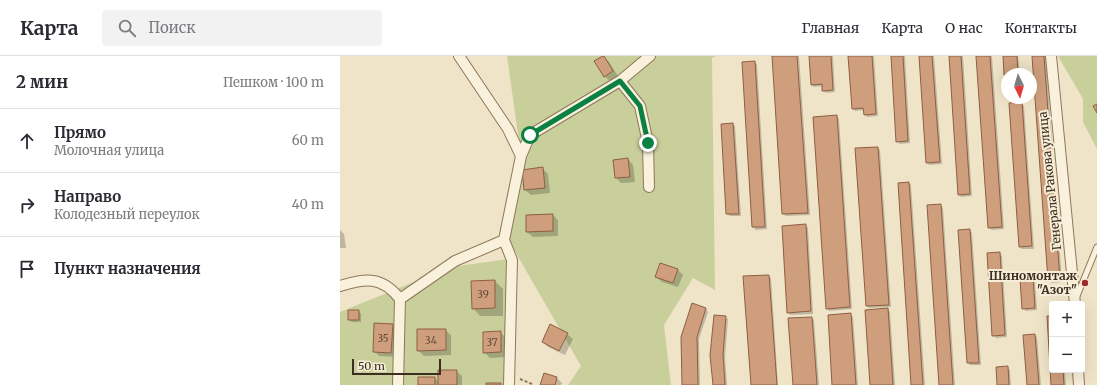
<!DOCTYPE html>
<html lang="ru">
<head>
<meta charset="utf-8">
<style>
	:root { --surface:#fff; --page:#f2f2f3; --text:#2b2b33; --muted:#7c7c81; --line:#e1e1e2 }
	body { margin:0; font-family:Merriweather,serif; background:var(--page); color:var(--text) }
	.controls { position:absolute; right:12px; bottom:12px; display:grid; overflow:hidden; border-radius:4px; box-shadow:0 4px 16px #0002 }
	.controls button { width:36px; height:36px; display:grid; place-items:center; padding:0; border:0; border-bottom:1px solid var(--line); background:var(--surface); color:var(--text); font:20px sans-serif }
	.compass { position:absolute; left:661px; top:12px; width:36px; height:36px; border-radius:50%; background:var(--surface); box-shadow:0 4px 16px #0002; rotate:175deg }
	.scale { position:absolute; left:12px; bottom:10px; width:89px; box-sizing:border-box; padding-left:4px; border:2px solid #3d2e20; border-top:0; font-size:11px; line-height:14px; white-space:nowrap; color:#3d2e20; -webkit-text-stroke:3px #f7eed8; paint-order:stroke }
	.stop { position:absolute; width:12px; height:12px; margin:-9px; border:3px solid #0b8043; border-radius:50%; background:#fff }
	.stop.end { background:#0b8043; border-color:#fff; box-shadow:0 1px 4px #0008 }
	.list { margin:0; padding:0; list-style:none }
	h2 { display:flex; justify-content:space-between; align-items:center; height:52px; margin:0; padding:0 16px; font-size:17px }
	h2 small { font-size:13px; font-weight:400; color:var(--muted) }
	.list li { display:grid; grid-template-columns:26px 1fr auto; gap:12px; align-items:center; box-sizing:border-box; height:64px; padding:0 16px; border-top:1px solid var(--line) }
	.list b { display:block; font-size:15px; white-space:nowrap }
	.list p { margin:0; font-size:13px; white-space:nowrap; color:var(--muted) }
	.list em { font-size:13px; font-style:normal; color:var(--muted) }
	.icon { flex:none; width:22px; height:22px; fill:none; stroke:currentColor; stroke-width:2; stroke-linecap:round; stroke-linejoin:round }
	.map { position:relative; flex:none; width:757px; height:329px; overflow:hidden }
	header { display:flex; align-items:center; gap:24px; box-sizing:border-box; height:56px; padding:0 20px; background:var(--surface); border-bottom:1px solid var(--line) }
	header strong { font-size:19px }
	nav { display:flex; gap:22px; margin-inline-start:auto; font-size:14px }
	.search { width:280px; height:36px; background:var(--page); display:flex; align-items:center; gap:10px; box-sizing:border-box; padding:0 14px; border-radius:4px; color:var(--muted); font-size:15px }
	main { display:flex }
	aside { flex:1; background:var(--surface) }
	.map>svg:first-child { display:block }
	.green { fill:#c9cf9b }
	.shadow { fill:#0003 }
	.building { fill:#cf9f7d; stroke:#8d5f41 }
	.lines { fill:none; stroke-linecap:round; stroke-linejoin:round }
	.lane-casing { stroke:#8d765c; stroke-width:7 }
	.street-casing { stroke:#8d765c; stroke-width:12 }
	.path { stroke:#8d765c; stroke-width:2; stroke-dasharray:3 2; stroke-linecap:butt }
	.lane { stroke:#faf1dc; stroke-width:5 }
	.street { stroke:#faf1dc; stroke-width:10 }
	.route { stroke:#0b8043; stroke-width:5 }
	.poi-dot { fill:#9e2a2b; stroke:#f7eed8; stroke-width:1.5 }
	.labels { text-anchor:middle; stroke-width:4; stroke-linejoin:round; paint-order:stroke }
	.number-label { font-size:10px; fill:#624a37 }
	.street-label { font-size:12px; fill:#3d2e20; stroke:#f7eed8 }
	.poi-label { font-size:12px; font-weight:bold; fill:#3d2e20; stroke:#f7eed8; text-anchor:end }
</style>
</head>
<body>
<header>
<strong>Карта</strong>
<div class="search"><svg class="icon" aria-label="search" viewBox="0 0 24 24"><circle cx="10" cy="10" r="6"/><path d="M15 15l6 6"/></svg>Поиск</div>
<nav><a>Главная</a><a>Карта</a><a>О нас</a><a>Контакты</a></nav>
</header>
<main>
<aside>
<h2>2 мин<small>Пешком · 100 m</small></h2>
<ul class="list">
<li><svg class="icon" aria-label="ahead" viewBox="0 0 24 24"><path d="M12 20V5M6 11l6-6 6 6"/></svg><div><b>Прямо</b><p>Молочная улица</p></div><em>60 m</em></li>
<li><svg class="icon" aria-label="right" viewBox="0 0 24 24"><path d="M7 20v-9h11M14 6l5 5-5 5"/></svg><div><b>Направо</b><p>Колодезный переулок</p></div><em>40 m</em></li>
<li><svg class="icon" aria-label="arrive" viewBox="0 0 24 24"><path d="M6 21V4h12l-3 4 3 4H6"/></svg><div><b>Пункт назначения</b></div></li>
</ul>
</aside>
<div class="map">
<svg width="757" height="329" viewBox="0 0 757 329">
	<rect width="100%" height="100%" fill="#f0e4c8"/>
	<path class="green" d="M 167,0 L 376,0 L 372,2 L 375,234 L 353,222 L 324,269 L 331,329 L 228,329 L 241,310 L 169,185 L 181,100 Z
		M 718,0 L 757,0 L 757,93 L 743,66 L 743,43 Z
		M 168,203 L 172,329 L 0,329 L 0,256 L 111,211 Z"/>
	<path class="shadow" d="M 433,0 L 459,0 L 470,159 L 446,160 L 443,158 Z
		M 470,0 L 493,0 L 495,36 L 486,37 L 483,35 L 483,30 L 474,31 L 472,29 Z
		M 509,0 L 534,0 L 538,60 L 527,61 L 525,58 L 525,54 L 515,55 L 513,53 Z
		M 552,0 L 565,0 L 570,87 L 560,88 L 557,85 Z
		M 580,0 L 594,0 L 602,108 L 589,109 L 587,106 Z
		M 610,0 L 623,0 L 632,140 L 621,141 L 619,138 Z
		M 637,0 L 652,0 L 664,173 L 652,174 L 649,172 Z
		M 664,0 L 678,0 L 680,18 L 667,18 L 667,20 L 665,19 Z
		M 693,0 L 706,0 L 722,226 L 712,227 L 709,224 Z
		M 264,1 L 269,6 L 278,20 L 270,25 L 264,20 Z
		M 414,6 L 417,8 L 427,173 L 416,174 L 413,171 L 403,7 Z
		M 681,47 L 684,50 L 694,193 L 682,193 L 680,191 Z
		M 497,60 L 499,63 L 512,253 L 489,255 L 487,252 Z
		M 392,68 L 395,70 L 401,160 L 390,160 L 387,158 Z
		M 538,92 L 540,94 L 551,251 L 529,252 L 527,250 L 516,93 Z
		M 288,103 L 293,109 L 295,126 L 281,127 L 276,122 Z
		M 203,113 L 208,118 L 210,137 L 191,139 L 185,134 Z
		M 569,127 L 571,129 L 585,329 L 572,329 Z
		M 600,149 L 603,152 L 615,329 L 600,329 Z
		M 213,159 L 218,164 L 218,180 L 193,181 L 187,176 Z
		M 465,169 L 468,172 L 473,258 L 450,259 L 448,256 Z
		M 0,174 L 4,178 L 6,192 L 0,192 Z
		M 629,174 L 632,177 L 641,309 L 630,309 L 628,307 Z
		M 659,197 L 662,200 L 667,281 L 656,282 L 653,279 Z
		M 337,213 L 343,219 L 338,231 L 322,226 L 316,221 Z
		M 429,220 L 431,222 L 438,329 L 412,329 Z
		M 693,223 L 695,225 L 697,254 L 686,255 L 683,252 Z
		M 155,225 L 163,233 L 163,260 L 140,260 L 133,252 Z
		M 353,249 L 366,253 L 368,256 L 359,283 L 360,329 L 343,329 Z
		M 548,253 L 550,256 L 555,329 L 531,329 Z
		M 9,255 L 19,255 L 21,258 L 21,266 L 12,266 L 9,263 Z
		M 511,259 L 513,261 L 518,329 L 493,329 Z
		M 385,261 L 388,263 L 385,301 L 387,329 L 373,329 Z
		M 708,261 L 712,261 L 712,314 L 725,314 L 726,329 L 712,329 Z
		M 472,262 L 474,264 L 479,329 L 454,329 Z
		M 52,269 L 58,274 L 56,301 L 39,300 L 34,295 Z
		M 105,274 L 111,279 L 111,299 L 84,300 L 78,294 Z
		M 160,276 L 166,282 L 166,301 L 150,302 L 144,296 Z
		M 227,278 L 233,283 L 225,299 L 208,291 L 203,286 Z
		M 695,279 L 697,281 L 701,329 L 688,329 Z
		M 667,311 L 670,314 L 671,329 L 658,329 Z
		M 116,315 L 122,320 L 122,329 L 79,329 L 95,322 L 99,326 Z
		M 217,322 L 222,327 L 221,329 L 201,329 Z"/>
	<path class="building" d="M 263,0 L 264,0 L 273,15 L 264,21 L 254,5 Z
		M 432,0 L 457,0 L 468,157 L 442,158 Z
		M 469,0 L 491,0 L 493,34 L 482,35 L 482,28 L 471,29 Z
		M 508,0 L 532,0 L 536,58 L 524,59 L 523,52 L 512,53 Z
		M 551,0 L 563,0 L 568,85 L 556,86 Z
		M 579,0 L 592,0 L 600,106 L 586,107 Z
		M 609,0 L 621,0 L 630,138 L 618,139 Z
		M 636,0 L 650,0 L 662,171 L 648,172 Z
		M 663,0 L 677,0 L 678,18 L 664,19 Z
		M 692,0 L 704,0 L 720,224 L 708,225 Z
		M 415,5 L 425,171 L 412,171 L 402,6 Z
		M 682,46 L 692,190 L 679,191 L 669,47 Z
		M 757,48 L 757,57 L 753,50 Z
		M 497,59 L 510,251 L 486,253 L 473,61 Z
		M 393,67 L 399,158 L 386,158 L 381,68 Z
		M 538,91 L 549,249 L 526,250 L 515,92 Z
		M 288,102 L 290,121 L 275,122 L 273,104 Z
		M 203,111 L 205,132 L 184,134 L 182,114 Z
		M 569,126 L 583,329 L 571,329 L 558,127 Z
		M 601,148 L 613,329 L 599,329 L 587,149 Z
		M 213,158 L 213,175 L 186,176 L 186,159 Z
		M 466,168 L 471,255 L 447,257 L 442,170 Z
		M 630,173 L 639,307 L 627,307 L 618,174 Z
		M 660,196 L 665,279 L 652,280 L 647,197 Z
		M 320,207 L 338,213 L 333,227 L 315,221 Z
		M 429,219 L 437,329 L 411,329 L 403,220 Z
		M 693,222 L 695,252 L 682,253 L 680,223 Z
		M 155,224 L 155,252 L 132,253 L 131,225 Z
		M 352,247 L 366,252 L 357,281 L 358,329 L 342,329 L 341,281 Z
		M 548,252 L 553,329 L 530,329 L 525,254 Z
		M 8,254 L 19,254 L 19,264 L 8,264 Z
		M 511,257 L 516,329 L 492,329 L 488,259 Z
		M 374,259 L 386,260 L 383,298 L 385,329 L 373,329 L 370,299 Z
		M 707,260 L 712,260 L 712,314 L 723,314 L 724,329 L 711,329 Z
		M 472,261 L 477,329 L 453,329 L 448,262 Z
		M 34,267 L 53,268 L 51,297 L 33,296 Z
		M 210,268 L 228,277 L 219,295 L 202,286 Z
		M 77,273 L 106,273 L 106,294 L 77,295 Z
		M 161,275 L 161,296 L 143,297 L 143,276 Z
		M 695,278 L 699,329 L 687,329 L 683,279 Z
		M 668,310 L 669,329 L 657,329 L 656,311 Z
		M 98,314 L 117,314 L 117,329 L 98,329 Z
		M 204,317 L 217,321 L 215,329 L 200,329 Z
		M 78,321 L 95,321 L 95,329 L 78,329 Z
		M 146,327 L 161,327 L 161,329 L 146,329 Z"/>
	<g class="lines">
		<defs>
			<path id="lane" d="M 737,240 L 757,191"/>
			<path id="street" d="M 119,0 L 168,73 L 181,100
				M 711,0 L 735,248
				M 280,25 L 300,50 L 308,87 L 309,131
				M 0,230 C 26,222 42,220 60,243 L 115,205 L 164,184
				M 738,314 L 739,329
				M 58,329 L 60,243
				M 169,329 L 172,204 L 164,184 L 181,100 L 190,79 L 280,25 L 310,0"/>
		</defs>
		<use href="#lane" class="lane-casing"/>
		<use href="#street" class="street-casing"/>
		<path class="path" d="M 180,323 L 192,328 L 193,329"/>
		<use href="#lane" class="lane"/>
		<use href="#street" class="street"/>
	</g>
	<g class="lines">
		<path class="route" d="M 190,79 L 280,25 L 300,50 L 308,87"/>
	</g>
	<circle class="poi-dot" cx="745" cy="227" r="4"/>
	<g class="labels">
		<g class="number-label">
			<text x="143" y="242">39</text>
			<text x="43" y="286">35</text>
			<text x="91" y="288">34</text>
			<text x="152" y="290">37</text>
		</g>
		<g class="street-label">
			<text transform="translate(710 125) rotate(-96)" y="4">Генерала Ракова улица</text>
		</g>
		<g class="poi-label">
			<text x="737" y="224">Шиномонтаж<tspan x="737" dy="14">"Азот"</tspan></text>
		</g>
	</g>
</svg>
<div class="controls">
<button>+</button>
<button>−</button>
</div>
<svg class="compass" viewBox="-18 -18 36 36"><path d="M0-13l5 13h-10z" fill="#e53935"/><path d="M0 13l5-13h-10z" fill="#7c7c81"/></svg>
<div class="scale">50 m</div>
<div class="stop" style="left:190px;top:79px"></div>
<div class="stop end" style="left:308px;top:87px"></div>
</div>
</main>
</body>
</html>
